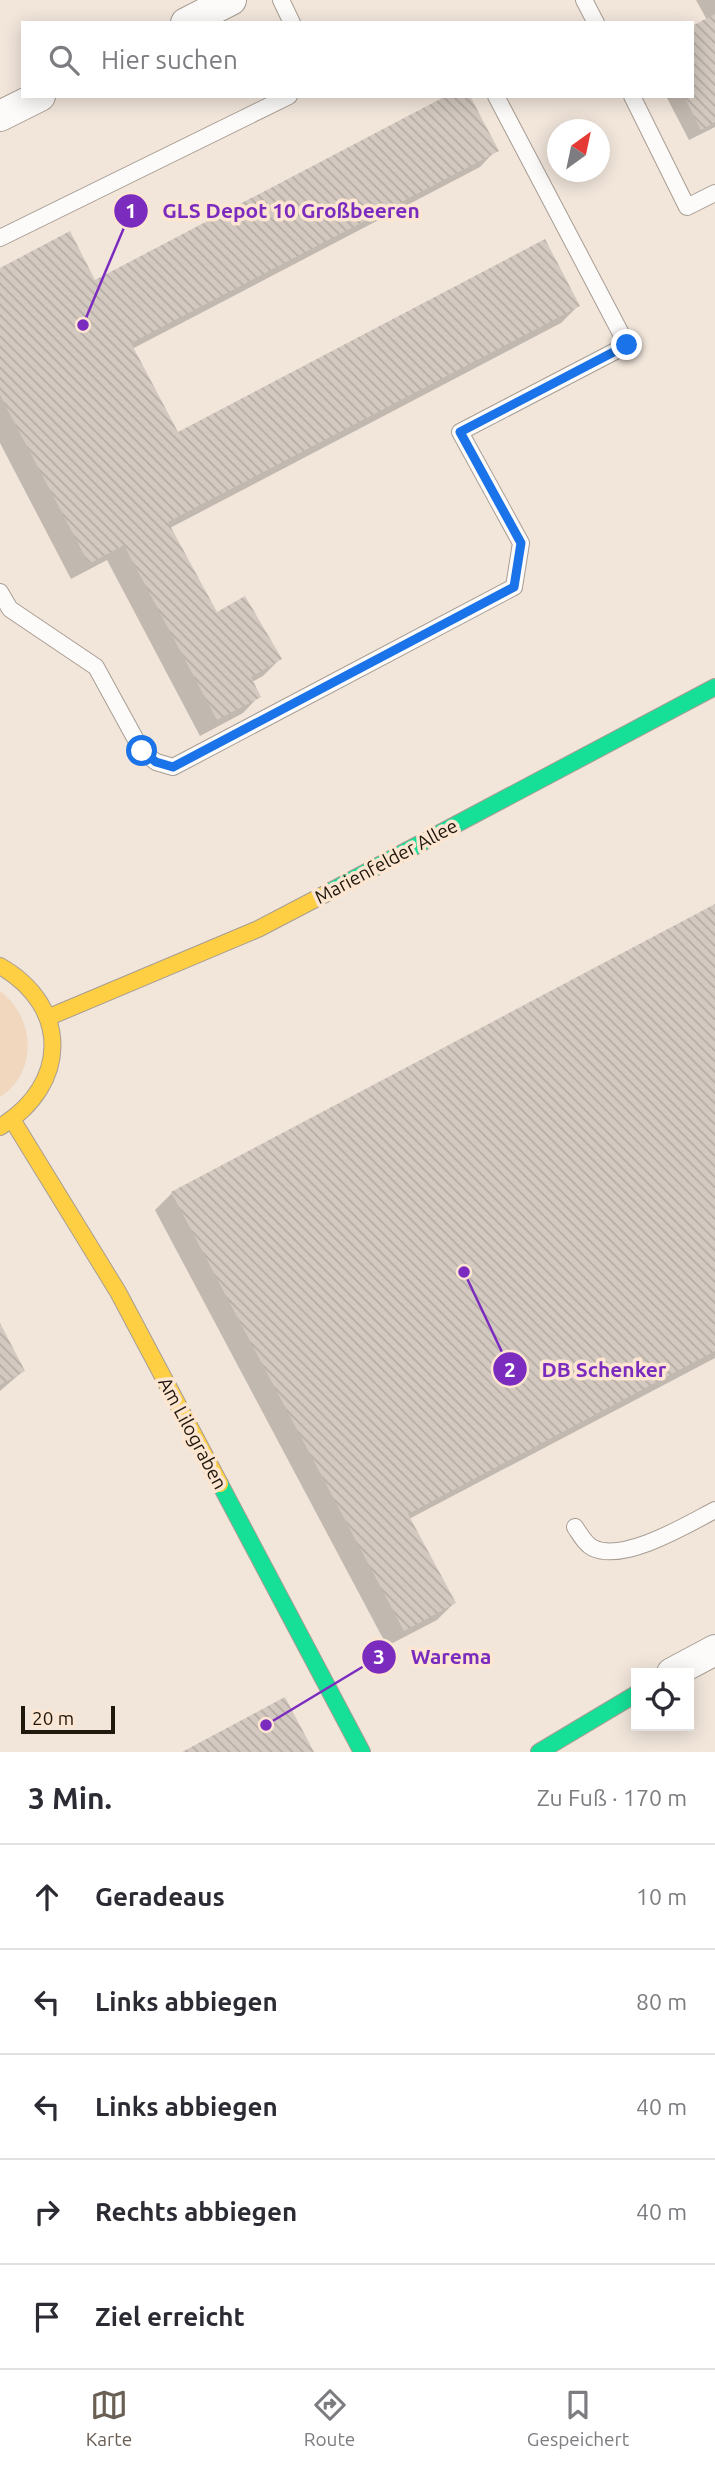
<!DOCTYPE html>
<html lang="de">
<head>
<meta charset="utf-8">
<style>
	:root { --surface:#fff; --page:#f7f7f7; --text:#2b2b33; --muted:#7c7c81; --line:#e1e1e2; --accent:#6a5f55 }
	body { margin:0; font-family:Ubuntu,sans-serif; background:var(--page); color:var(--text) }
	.controls { position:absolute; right:21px; bottom:21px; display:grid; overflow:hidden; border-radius:0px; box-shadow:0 4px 18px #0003 }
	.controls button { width:63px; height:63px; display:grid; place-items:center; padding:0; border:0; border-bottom:2px solid var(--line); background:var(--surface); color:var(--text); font:35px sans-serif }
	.compass { position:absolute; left:547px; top:119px; width:63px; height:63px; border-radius:50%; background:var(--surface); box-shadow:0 4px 18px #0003; rotate:33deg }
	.scale { position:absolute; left:21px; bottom:18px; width:94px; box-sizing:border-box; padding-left:7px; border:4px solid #20170d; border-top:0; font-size:19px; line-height:24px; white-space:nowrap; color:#20170d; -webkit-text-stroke:5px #fce6d1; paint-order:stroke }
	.stop { position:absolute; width:21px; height:21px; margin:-16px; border:5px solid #1a73e8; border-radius:50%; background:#fff }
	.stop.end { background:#1a73e8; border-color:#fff; box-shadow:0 2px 7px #0008 }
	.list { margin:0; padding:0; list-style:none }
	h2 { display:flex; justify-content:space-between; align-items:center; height:91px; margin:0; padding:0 28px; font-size:30px }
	h2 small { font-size:23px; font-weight:400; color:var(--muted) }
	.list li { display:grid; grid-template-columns:46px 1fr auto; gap:21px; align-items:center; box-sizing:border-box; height:105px; padding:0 28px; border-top:2px solid var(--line) }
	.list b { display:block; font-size:26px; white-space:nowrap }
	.list em { font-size:23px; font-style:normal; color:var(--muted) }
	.icon { flex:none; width:38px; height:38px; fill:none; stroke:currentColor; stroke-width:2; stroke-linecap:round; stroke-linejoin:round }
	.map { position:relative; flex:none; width:715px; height:1752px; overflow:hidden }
	.search { position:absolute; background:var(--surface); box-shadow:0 4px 18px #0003; left:21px; right:21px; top:21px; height:77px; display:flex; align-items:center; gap:18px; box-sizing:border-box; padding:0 24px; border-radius:0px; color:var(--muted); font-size:26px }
	.sheet { height:616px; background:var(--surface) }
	nav { display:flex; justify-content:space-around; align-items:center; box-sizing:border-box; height:98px; border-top:2px solid var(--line); background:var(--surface); font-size:19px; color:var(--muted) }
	nav a { display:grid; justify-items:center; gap:4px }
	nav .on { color:var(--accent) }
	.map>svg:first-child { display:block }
	.green { fill:#f0d7be }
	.shadow { fill:#0003 }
	.building { fill:url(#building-back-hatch) }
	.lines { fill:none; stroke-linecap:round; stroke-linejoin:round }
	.lane-casing { stroke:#a79d93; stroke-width:18 }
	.street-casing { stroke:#a79d93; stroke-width:32 }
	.fast-casing { stroke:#a79d93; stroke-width:18 }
	.slow-casing { stroke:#a79d93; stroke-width:18 }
	.lane { stroke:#fdfbfa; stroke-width:16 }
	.street { stroke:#fdfbfa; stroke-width:30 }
	.fast { stroke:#16e098; stroke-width:16 }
	.slow { stroke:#ffcf43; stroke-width:16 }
	.route { stroke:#1a73e8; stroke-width:9 }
	.labels { text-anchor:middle; stroke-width:7; stroke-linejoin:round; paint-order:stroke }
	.street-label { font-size:19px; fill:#20170d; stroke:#fce6d1 }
	.leader { fill:none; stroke:#7b2cbf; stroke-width:2.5 }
	.callout-dot { fill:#7b2cbf; stroke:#fce6d1; stroke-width:2.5 }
	.mark-label { font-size:21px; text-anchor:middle; font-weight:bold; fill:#fff }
	.callout-label { font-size:21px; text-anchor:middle; font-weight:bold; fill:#7b2cbf; stroke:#fce6d1; stroke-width:7; stroke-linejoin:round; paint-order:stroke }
</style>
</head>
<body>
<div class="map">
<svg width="715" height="1752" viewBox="0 0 715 1752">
	<defs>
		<pattern id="building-back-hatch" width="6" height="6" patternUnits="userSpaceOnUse" patternTransform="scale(1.75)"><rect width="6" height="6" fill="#d3c9c0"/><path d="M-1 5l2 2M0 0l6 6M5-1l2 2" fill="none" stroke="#b5aca4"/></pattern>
	</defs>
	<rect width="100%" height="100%" fill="#f2e6db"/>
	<path class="green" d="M 0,991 C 35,1018 39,1071 0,1097 Z"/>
	<path class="shadow" d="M 696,0 L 715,0 L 715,127 L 689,140 L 666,96 L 692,96 L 707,20 Z
		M 496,150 L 480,167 L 132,349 L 177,434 L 578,306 L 561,323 L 170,528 L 216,615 L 280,659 L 263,676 L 252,682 L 259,696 L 243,713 L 200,736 L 107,560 L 71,579 L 0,443 L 0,270 L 95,282 Z
		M 715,906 L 715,1358 L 409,1519 L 454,1603 L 437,1620 L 387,1646 L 155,1210 L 172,1193 Z
		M 0,1327 L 23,1371 L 0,1391 Z"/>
	<path class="building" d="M 715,14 L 715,122 L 701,130 L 684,96 L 692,96 L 692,26 Z
		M 446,96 L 470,96 L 499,151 L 131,343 L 178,432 L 545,239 L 580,306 L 168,522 L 217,612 L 245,596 L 282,659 L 251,677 L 261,697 L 217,720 L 124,545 L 89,564 L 0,395 L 0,268 L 70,231 L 95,280 Z
		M 715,904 L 715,1351 L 408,1514 L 456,1603 L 404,1631 L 171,1192 Z
		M 0,1323 L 25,1371 L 0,1385 Z
		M 285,1697 L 314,1752 L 182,1752 Z"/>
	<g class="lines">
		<defs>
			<path id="lane" d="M 281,0 L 292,23
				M 584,0 L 596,23
				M 632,96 L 687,207 L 715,193
				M 0,238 L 289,96
				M 0,592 L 10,609 L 96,667 L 142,751 L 156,762 L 173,767 L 514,587 L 521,543 L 460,432 L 627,345 L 496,96
				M 575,1527 C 580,1534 585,1544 593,1548 C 624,1563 688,1524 715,1510"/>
			<path id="street" d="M 186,23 L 231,0
				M 0,116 L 40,96
				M 672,1673 L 715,1650"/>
			<path id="fast" d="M 325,894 L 715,687
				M 220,1484 L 362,1752
				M 539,1752 L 636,1694"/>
			<path id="slow" d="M 0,966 C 71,1007 69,1085 0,1127
				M 49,1017 L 258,929 L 325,894
				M 13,1121 L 118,1292 L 220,1484"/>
		</defs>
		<use href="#lane" class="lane-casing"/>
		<use href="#street" class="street-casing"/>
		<use href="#fast" class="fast-casing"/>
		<use href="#slow" class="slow-casing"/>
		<use href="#lane" class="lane"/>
		<use href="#street" class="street"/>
		<use href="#fast" class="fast"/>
		<use href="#slow" class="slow"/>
	</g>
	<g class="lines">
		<path class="route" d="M 142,751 L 156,762 L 173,767 L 514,587 L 521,543 L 460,432 L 627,345"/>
	</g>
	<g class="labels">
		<g class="street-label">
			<text transform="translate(386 861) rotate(-28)" y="7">Marienfelder Allee</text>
			<text transform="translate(193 1433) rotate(62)" y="7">Am Lilograben</text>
		</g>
	</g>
	<path class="leader" d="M83 325L131 211M464 1272L510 1369M266 1725L379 1657"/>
	<g class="callout-dot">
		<circle cx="83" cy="325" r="7"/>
		<circle cx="464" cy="1272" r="7"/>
		<circle cx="266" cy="1725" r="7"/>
		<circle cx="131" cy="211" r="18"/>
		<circle cx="510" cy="1369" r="18"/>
		<circle cx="379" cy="1657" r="18"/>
	</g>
	<g class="mark-label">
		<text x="131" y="218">1</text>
		<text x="510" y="1377">2</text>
		<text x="379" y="1664">3</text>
	</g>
	<g class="callout-label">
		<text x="291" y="218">GLS Depot 10 Großbeeren</text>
		<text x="604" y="1377">DB Schenker</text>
		<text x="451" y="1664">Warema</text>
	</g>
</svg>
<div class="controls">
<button><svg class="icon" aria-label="locate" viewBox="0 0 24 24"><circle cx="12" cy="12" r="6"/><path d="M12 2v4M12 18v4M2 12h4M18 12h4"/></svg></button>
</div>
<svg class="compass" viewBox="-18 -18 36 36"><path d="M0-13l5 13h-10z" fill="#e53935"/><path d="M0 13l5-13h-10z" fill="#7c7c81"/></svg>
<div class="scale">20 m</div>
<div class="stop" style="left:142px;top:751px"></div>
<div class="stop end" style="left:627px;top:345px"></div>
<div class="search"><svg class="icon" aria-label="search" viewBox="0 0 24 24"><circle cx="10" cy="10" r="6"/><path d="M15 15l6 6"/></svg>Hier suchen</div>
</div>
<section class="sheet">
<h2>3 Min.<small>Zu Fuß · 170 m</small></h2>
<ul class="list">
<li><svg class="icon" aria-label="ahead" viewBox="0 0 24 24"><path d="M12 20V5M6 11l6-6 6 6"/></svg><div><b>Geradeaus</b></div><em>10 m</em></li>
<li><svg class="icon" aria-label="left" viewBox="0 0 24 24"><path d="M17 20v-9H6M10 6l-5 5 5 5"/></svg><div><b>Links abbiegen</b></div><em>80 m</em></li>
<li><svg class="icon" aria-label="left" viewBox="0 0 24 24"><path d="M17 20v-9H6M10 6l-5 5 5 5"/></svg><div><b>Links abbiegen</b></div><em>40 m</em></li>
<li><svg class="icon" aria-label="right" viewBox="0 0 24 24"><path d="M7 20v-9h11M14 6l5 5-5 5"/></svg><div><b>Rechts abbiegen</b></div><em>40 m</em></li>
<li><svg class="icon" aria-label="arrive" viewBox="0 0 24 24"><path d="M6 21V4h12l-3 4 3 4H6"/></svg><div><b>Ziel erreicht</b></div></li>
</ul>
</section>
<nav>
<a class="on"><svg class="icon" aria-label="map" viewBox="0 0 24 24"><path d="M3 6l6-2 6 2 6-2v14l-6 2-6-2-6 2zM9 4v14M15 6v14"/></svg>Karte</a>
<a><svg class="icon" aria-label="directions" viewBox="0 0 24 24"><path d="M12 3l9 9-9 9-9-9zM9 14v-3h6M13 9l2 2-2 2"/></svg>Route</a>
<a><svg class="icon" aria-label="saved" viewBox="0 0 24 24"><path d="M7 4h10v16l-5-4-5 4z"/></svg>Gespeichert</a>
</nav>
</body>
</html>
